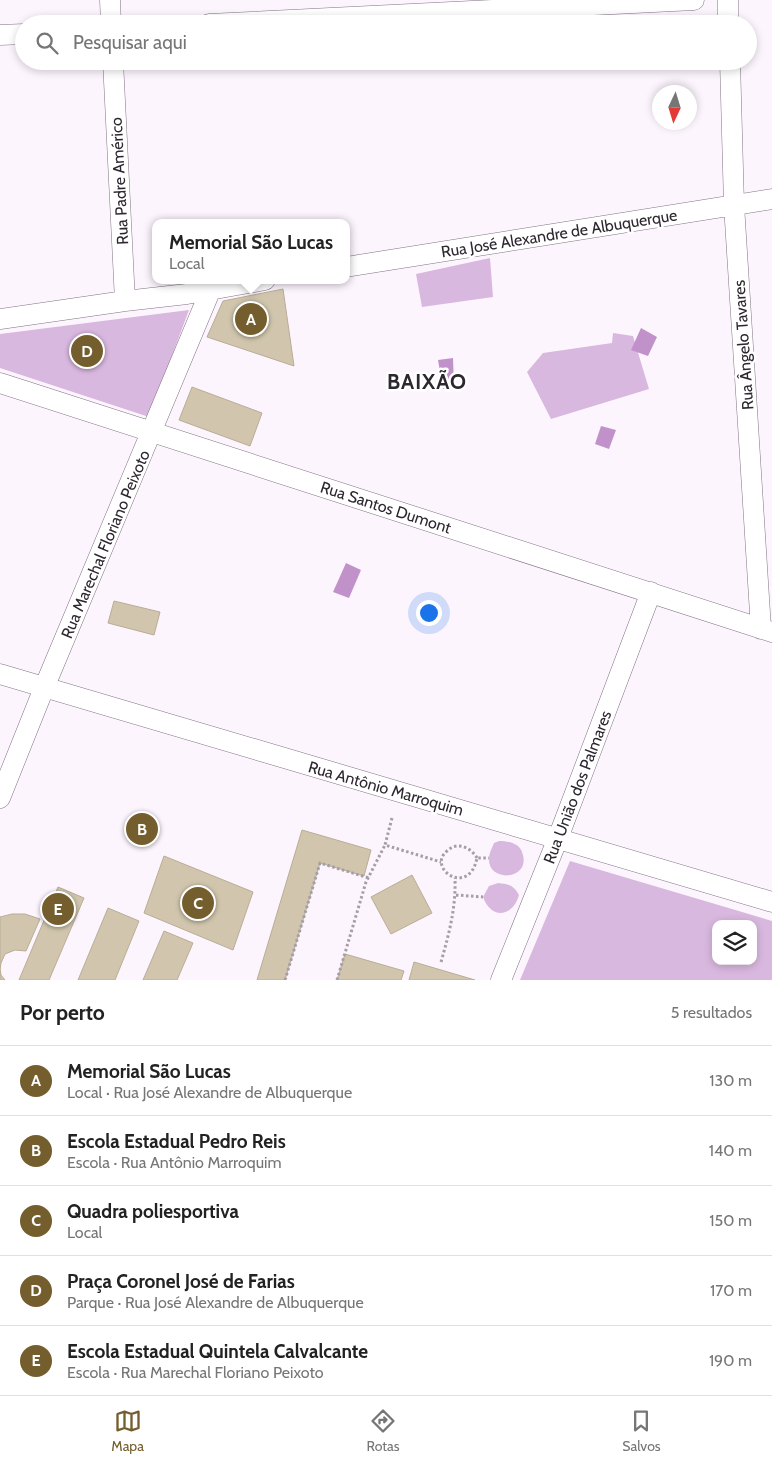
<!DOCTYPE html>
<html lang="pt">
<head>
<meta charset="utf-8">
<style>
	:root { --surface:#fff; --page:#f6f6f6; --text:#222; --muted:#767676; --line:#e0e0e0; --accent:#745e2e }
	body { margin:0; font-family:Cabin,sans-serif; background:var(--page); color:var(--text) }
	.controls { position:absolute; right:15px; bottom:15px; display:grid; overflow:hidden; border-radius:10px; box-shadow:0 2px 8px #0003 }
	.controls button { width:45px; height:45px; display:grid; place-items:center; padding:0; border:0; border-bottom:1px solid var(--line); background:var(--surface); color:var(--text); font:25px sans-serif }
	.compass { position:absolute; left:652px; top:85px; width:45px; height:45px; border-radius:50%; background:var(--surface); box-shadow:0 2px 8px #0003; rotate:184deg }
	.you { position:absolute; left:428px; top:612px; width:18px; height:18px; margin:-12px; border:4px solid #fff; border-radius:50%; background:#1a73e8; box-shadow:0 0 0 8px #1a73e833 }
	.badge { display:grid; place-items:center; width:32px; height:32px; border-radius:50%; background:var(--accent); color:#fff; font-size:16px; font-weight:700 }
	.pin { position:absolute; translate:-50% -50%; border:2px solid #fff; box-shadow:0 1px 5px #0006 }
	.popup { position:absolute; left:152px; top:219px; width:198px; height:65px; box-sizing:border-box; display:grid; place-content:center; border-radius:10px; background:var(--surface); filter:drop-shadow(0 1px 4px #0005); font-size:16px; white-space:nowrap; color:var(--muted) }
	.popup b { font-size:19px; color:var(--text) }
	.popup::after { content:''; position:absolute; left:50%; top:100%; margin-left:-10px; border:10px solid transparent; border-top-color:var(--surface) }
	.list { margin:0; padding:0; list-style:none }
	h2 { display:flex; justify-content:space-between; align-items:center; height:65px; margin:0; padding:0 20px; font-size:21px }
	h2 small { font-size:16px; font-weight:400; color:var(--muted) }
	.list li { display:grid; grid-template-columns:32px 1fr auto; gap:15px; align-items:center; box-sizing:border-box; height:70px; padding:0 20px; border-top:1px solid var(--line) }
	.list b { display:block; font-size:19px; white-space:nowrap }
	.list p { margin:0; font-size:16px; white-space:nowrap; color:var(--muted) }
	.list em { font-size:16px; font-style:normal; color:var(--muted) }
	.icon { flex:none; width:28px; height:28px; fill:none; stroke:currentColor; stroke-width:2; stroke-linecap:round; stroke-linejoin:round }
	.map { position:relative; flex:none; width:772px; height:980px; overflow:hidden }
	.search { position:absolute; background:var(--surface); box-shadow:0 2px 8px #0003; left:15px; right:15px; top:15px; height:55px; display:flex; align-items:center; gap:12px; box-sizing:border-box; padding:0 18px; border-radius:28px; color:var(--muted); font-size:19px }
	.sheet { height:415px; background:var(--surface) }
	nav { display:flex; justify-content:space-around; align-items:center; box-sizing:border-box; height:70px; border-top:1px solid var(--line); background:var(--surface); font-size:14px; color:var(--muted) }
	nav a { display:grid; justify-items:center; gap:2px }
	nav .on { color:var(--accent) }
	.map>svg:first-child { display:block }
	.green { fill:#d9b8df; fill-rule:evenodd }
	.water { fill:#c192ca }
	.building { fill:#d1c6ad; stroke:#b9ad96 }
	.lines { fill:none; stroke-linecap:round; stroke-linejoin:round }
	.minor-casing { stroke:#827285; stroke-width:21 }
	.path { stroke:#a59ea6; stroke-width:3; stroke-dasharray:2.5 2.5; stroke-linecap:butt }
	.minor { stroke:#fff; stroke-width:20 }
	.labels { text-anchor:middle; stroke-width:5; stroke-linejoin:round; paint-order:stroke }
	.street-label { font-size:16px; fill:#2d272f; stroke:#fff }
	.district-label { font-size:21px; font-weight:bold; letter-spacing:1px; fill:#2d272f; stroke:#fff }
</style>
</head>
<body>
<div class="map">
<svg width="772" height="980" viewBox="0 0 772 980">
	<rect width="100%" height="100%" fill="#fdf5fe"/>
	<path class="green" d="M 490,258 L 493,297 L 422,307 L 416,274 Z
		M 189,310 L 149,417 L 0,368 L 0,334 Z
		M 613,333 L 633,336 L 649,389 L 551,419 L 527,372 L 543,353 L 612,343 Z
		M 499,841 C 508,841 519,843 522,852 C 533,880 487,884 489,858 C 489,853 492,848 494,843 Z
		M 570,861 L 772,921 L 772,980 L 520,980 ZM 716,924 L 753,924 L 753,961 L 716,961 Z
		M 498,883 C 508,884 514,885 519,895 C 513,917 491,920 483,897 L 489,886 Z"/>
	<path class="water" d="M 641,328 L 657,337 L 648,356 L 631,350 Z
		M 453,358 L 454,388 L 443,389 L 438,360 Z
		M 601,426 L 616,430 L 609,449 L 595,444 Z
		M 346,563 L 361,570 L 349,598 L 333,592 Z"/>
	<path class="building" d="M 283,289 L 294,366 L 207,337 L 223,301 Z
		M 192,387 L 262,413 L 250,446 L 179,420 Z
		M 114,601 L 160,612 L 154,635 L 108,623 Z
		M 302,830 L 371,850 L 364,876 L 320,863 L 285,980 L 257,980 Z
		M 164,856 L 253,892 L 233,950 L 144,913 Z
		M 412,875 L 432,913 L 391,934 L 371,897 Z
		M 58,887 L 84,898 L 49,980 L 19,980 Z
		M 108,908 L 139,921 L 115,980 L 78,980 Z
		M 12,914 L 25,914 L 40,919 L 26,951 L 15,950 L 5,954 L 1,963 L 0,969 L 1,975 L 5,980 L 0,980 L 0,917 Z
		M 164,931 L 193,943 L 177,980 L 143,980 Z
		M 345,954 L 404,971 L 401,980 L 337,980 Z
		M 414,962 L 475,980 L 409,980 Z"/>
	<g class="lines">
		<defs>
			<path id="minor" d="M 110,0 L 111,24
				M 728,0 L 728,24
				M 209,24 L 694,0
				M 0,35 L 24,34
				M 113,61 L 125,301
				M 730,61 L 734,205 L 761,629
				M 346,267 L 772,199
				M 0,319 L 125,301 L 187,294 L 265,280
				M 0,383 L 772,632
				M 0,674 L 772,902
				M 0,798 L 44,688 L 211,289
				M 501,980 L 558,838 L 651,592"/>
		</defs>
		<use href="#minor" class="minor-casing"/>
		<path class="path" d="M 392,818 L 385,845 L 441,862
			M 477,858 C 473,851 466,846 458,846 C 454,846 450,848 447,851 C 426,868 469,898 477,858 L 489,858
			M 456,895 L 483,897
			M 441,962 C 449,934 456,908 455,878
			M 285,980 L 320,863 L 369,878
			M 337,980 L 366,882 L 385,845"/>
		<use href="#minor" class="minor"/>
	</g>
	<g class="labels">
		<g class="street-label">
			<text transform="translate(119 181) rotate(-93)" y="6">Rua Padre Américo</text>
			<text transform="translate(559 233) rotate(-9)" y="6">Rua José Alexandre de Albuquerque</text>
			<text transform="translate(743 345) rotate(-94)" y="6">Rua Ângelo Tavares</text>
			<text transform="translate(386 507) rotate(18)" y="6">Rua Santos Dumont</text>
			<text transform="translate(105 544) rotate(-67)" y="6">Rua Marechal Floriano Peixoto</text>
			<text transform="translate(577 787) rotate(-69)" y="6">Rua União dos Palmares</text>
			<text transform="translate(386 788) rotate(16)" y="6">Rua Antônio Marroquim</text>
		</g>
		<g class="district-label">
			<text x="427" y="389">BAIXÃO</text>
		</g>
	</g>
</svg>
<div class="controls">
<button><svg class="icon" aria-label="layers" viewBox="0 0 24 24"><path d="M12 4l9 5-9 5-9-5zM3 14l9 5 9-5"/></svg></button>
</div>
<svg class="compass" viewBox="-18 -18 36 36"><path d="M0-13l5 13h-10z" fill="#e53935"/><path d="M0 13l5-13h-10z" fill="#767676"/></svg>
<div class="you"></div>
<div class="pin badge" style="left:251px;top:319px">A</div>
<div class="popup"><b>Memorial São Lucas</b>Local</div>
<div class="pin badge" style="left:142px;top:829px">B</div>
<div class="pin badge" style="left:198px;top:903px">C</div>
<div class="pin badge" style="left:87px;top:351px">D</div>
<div class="pin badge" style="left:58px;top:909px">E</div>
<div class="search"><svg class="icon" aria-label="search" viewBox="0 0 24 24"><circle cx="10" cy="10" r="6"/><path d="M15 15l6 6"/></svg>Pesquisar aqui</div>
</div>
<section class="sheet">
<h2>Por perto<small>5 resultados</small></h2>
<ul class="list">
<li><span class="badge">A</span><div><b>Memorial São Lucas</b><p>Local · Rua José Alexandre de Albuquerque</p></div><em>130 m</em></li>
<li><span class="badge">B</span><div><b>Escola Estadual Pedro Reis</b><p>Escola · Rua Antônio Marroquim</p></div><em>140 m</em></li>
<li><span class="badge">C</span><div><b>Quadra poliesportiva</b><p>Local</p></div><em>150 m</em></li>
<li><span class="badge">D</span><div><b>Praça Coronel José de Farias</b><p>Parque · Rua José Alexandre de Albuquerque</p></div><em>170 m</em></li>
<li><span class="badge">E</span><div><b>Escola Estadual Quintela Calvalcante</b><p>Escola · Rua Marechal Floriano Peixoto</p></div><em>190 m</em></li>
</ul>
</section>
<nav>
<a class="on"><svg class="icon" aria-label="map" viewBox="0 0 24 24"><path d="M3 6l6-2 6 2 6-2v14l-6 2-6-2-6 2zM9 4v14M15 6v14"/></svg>Mapa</a>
<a><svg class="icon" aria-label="directions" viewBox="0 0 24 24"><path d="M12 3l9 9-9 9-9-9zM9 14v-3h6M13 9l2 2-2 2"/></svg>Rotas</a>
<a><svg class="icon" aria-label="saved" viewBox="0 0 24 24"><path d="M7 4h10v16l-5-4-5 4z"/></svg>Salvos</a>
</nav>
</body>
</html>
